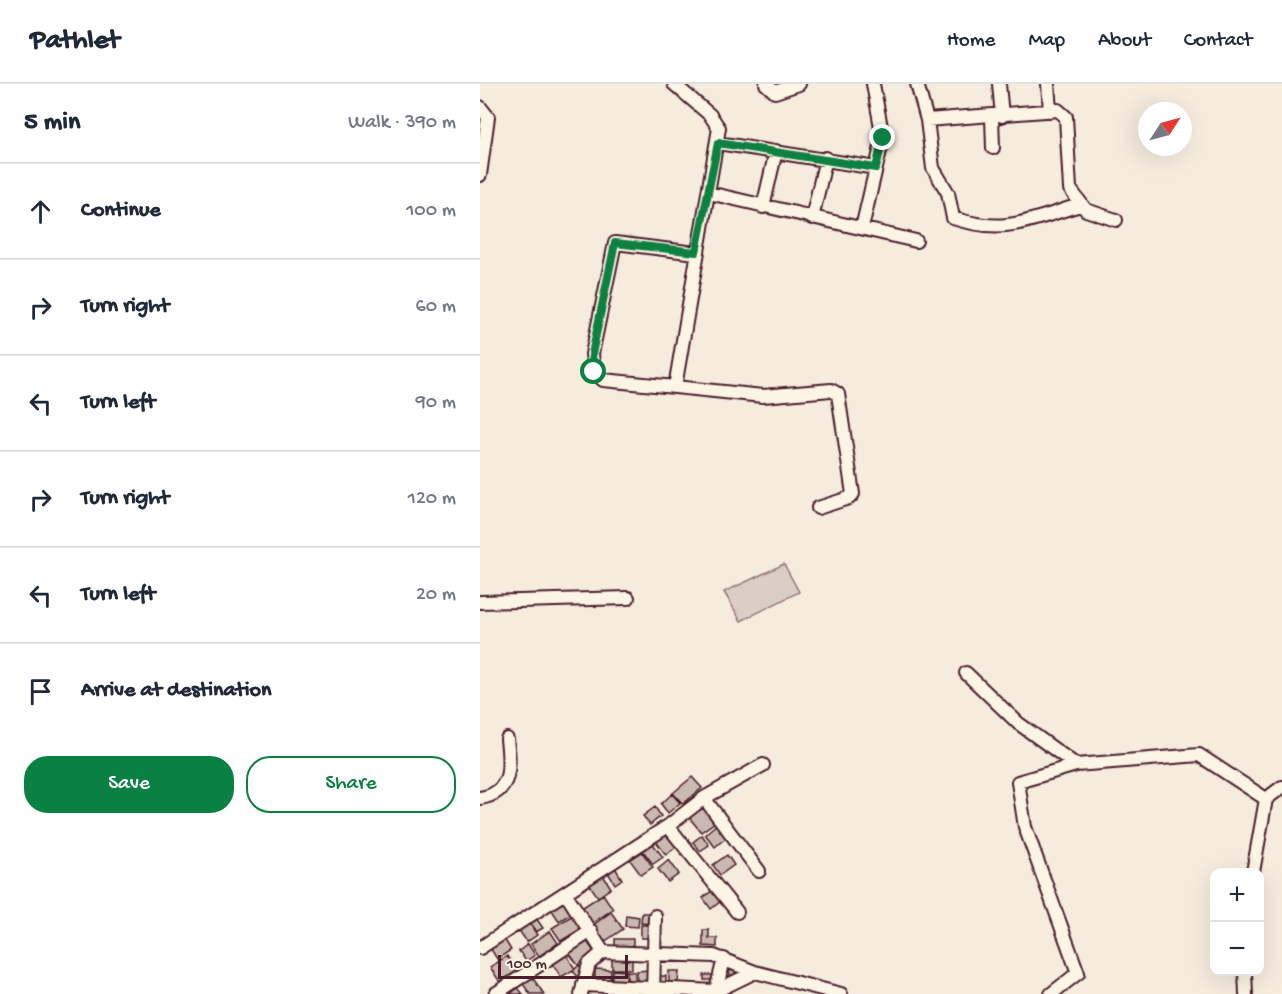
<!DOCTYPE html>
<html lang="en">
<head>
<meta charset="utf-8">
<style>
	:root { --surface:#fff; --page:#f2f2f3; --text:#1f2937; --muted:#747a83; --line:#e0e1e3; --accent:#0b8043 }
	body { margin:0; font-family:"Gochi Hand",sans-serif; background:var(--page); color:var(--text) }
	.controls { position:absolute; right:18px; bottom:18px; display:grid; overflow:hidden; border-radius:12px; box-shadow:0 6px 24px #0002 }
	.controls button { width:54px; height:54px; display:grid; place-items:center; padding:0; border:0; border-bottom:2px solid var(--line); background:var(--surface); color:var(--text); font:30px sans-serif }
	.compass { position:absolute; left:658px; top:18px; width:54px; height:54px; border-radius:50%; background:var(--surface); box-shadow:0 6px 24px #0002; rotate:54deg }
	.scale { position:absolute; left:18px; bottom:15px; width:130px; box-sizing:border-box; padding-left:6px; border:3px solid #4a1f2b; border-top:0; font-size:16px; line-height:21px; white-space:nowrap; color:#4a1f2b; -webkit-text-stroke:4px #fcf5e5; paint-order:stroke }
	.stop { position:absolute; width:18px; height:18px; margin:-14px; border:4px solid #0b8043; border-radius:50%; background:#fff }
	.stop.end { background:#0b8043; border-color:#fff; box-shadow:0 2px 6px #0008 }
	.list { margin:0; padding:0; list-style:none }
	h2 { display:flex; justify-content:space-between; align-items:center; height:78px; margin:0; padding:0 24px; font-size:26px }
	h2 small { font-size:20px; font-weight:400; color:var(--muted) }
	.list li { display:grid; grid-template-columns:39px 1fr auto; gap:18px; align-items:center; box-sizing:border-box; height:96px; padding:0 24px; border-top:2px solid var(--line) }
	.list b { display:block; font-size:22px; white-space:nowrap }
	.list em { font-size:20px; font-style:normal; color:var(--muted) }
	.actions { display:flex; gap:12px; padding:18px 24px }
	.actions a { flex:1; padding:14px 0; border:2px solid var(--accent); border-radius:24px; text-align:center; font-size:21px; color:var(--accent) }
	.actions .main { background:var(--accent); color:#fff }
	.icon { flex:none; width:33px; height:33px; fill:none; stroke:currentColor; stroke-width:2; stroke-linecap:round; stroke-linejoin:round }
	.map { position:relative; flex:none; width:802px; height:910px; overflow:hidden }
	header { display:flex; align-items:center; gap:36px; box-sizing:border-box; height:84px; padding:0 30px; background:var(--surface); border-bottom:2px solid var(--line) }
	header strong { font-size:28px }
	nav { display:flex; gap:33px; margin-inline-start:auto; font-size:21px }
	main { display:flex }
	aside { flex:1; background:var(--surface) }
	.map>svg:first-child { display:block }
	.green { fill:#dbcec4; stroke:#927678; stroke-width:1.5 }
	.building { fill:#cab9b1; stroke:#4a1f2b; stroke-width:1.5 }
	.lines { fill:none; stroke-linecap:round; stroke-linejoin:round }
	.minor-casing { stroke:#4a1f2b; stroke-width:16 }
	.minor { stroke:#fcf5e5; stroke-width:12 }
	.route { stroke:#0b8043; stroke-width:8 }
</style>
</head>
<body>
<header>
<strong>Pathlet</strong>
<nav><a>Home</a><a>Map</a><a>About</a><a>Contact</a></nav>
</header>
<main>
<aside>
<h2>5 min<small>Walk · 390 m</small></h2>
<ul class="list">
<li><svg class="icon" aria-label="ahead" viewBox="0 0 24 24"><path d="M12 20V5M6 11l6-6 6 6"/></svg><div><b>Continue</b></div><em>100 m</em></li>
<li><svg class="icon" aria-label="right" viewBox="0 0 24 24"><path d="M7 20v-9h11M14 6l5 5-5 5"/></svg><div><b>Turn right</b></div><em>60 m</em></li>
<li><svg class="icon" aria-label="left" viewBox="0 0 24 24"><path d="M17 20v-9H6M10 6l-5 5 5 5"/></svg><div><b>Turn left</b></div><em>90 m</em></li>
<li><svg class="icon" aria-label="right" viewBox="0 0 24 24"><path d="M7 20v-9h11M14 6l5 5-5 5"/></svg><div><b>Turn right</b></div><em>120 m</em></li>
<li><svg class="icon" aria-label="left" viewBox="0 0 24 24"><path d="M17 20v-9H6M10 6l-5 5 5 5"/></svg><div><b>Turn left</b></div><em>20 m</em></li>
<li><svg class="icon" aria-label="arrive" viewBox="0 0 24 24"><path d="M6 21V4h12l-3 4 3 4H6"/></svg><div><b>Arrive at destination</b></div></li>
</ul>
<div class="actions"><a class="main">Save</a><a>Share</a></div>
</aside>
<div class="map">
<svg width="802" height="910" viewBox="0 0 802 910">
	<rect width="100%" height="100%" fill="#f5ecde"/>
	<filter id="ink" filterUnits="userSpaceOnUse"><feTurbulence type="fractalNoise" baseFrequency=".0167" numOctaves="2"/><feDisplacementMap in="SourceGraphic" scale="12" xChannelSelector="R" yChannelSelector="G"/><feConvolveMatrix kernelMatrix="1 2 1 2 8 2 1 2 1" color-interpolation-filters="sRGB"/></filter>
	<g filter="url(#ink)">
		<path class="green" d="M 304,480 L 319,508 L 261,537 L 244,508 Z"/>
		<path class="building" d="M 212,693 L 222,704 L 203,720 L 193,709 Z
			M 192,710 L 200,719 L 188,729 L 181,720 Z
			M 222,721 L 235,738 L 221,748 L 208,732 Z
			M 175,723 L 181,732 L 170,741 L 163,732 Z
			M 237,740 L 247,753 L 235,763 L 225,750 Z
			M 185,749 L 196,763 L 186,771 L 175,756 Z
			M 222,751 L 229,761 L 220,767 L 213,758 Z
			M 173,760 L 183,773 L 173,780 L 163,767 Z
			M 162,768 L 173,783 L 161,791 L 150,776 Z
			M 247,771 L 254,781 L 240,791 L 233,781 Z
			M 189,776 L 199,790 L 188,798 L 178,785 Z
			M 134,782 L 142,795 L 135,800 L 127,787 Z
			M 121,788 L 131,804 L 118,813 L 107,797 Z
			M 234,805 L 242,816 L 231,825 L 223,814 Z
			M 123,810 L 133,825 L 111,840 L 100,825 Z
			M 83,814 L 92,829 L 79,837 L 70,823 Z
			M 131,828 L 143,845 L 124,858 L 112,842 Z
			M 162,829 L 173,829 L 172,840 L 161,839 Z
			M 93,831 L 102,844 L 81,857 L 72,844 Z
			M 146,831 L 159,833 L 158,843 L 145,842 Z
			M 56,834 L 63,844 L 56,848 L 50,838 Z
			M 49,838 L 57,851 L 47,858 L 38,845 Z
			M 161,841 L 171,841 L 171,854 L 161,854 Z
			M 223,846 L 229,846 L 229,854 L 237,854 L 237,863 L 223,862 Z
			M 70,847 L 78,859 L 59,872 L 51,860 Z
			M 23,853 L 31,866 L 17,875 L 9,862 Z
			M 135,855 L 153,855 L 153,865 L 135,864 Z
			M 106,856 L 115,869 L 98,881 L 89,869 Z
			M 48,860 L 55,871 L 46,877 L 39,867 Z
			M 85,868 L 95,885 L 81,893 L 71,877 Z
			M 27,872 L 37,887 L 20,898 L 10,883 Z
			M 132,872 L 152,872 L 152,885 L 132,885 Z
			M 251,880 L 265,883 L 262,894 L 249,891 Z
			M 99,881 L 104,887 L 98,893 L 93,887 Z
			M 115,885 L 131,886 L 130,898 L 115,897 Z
			M 133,886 L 147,887 L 145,901 L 131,899 Z
			M 169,886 L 170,899 L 157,899 L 157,887 Z
			M 147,887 L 155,888 L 155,900 L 147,900 Z
			M 189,887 L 199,887 L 198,899 L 189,898 Z
			M 224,891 L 234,891 L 234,896 L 224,896 Z
			M 177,892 L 186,892 L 186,900 L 177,900 Z
			M 52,893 L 64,910 L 50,910 L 43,900 Z
			M 38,904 L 43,910 L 30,910 Z"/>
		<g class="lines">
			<defs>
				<path id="minor" d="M 194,0 L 230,31 L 239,44 L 195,303 L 283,312 L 351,306 L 358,310 L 373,410 L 369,414 L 338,424
					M 286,0 L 295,8 L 319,0
					M 437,0 L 447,36 L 453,84 L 468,109 L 473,134 C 525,151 550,136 600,121
					M 519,0 L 522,32
					M 568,0 L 570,27
					M 0,23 L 8,33 L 0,91
					M 512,33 L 513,64
					M 447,36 L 578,26 L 586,33 L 590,105 L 606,126 L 636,136
					M 238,59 L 396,84
					M 229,109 L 436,157
					M 283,123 L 296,67
					M 332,134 L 346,74
					M 382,144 L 403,54 L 393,0
					M 195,303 L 123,296 L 114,288 L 112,270 L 135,159 L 216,169
					M 0,518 L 148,514
					M 486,589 L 538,639 L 596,681 L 719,671 L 786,715
					M 0,714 C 33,709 30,681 27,655
					M 224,714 L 279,787
					M 188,742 L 257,828
					M 773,788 L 786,715 L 802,703
					M 86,810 L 123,868 L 234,872 L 275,888
					M 0,864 L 188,742 L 224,714 L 283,681
					M 765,888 L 766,910
					M 103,901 L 236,907 L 275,888 L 361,910
					M 173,909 L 175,832
					M 15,910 L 111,847
					M 101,910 L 109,880 L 123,868
					M 235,910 L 244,875
					M 571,910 L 598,889 L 545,743 L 538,698 L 596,681"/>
			</defs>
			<use href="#minor" class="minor-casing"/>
			<use href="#minor" class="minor"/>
		</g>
	</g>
	<g class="lines" filter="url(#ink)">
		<path class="route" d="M 114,288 L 112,270 L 135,159 L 216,168 L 238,59 L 396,84 L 403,54"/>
	</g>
</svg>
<div class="controls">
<button>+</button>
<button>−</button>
</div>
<svg class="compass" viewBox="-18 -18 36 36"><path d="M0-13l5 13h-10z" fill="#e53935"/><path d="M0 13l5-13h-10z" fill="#747a83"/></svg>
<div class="scale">100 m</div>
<div class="stop" style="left:114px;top:288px"></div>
<div class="stop end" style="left:403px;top:54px"></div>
</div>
</main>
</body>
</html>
